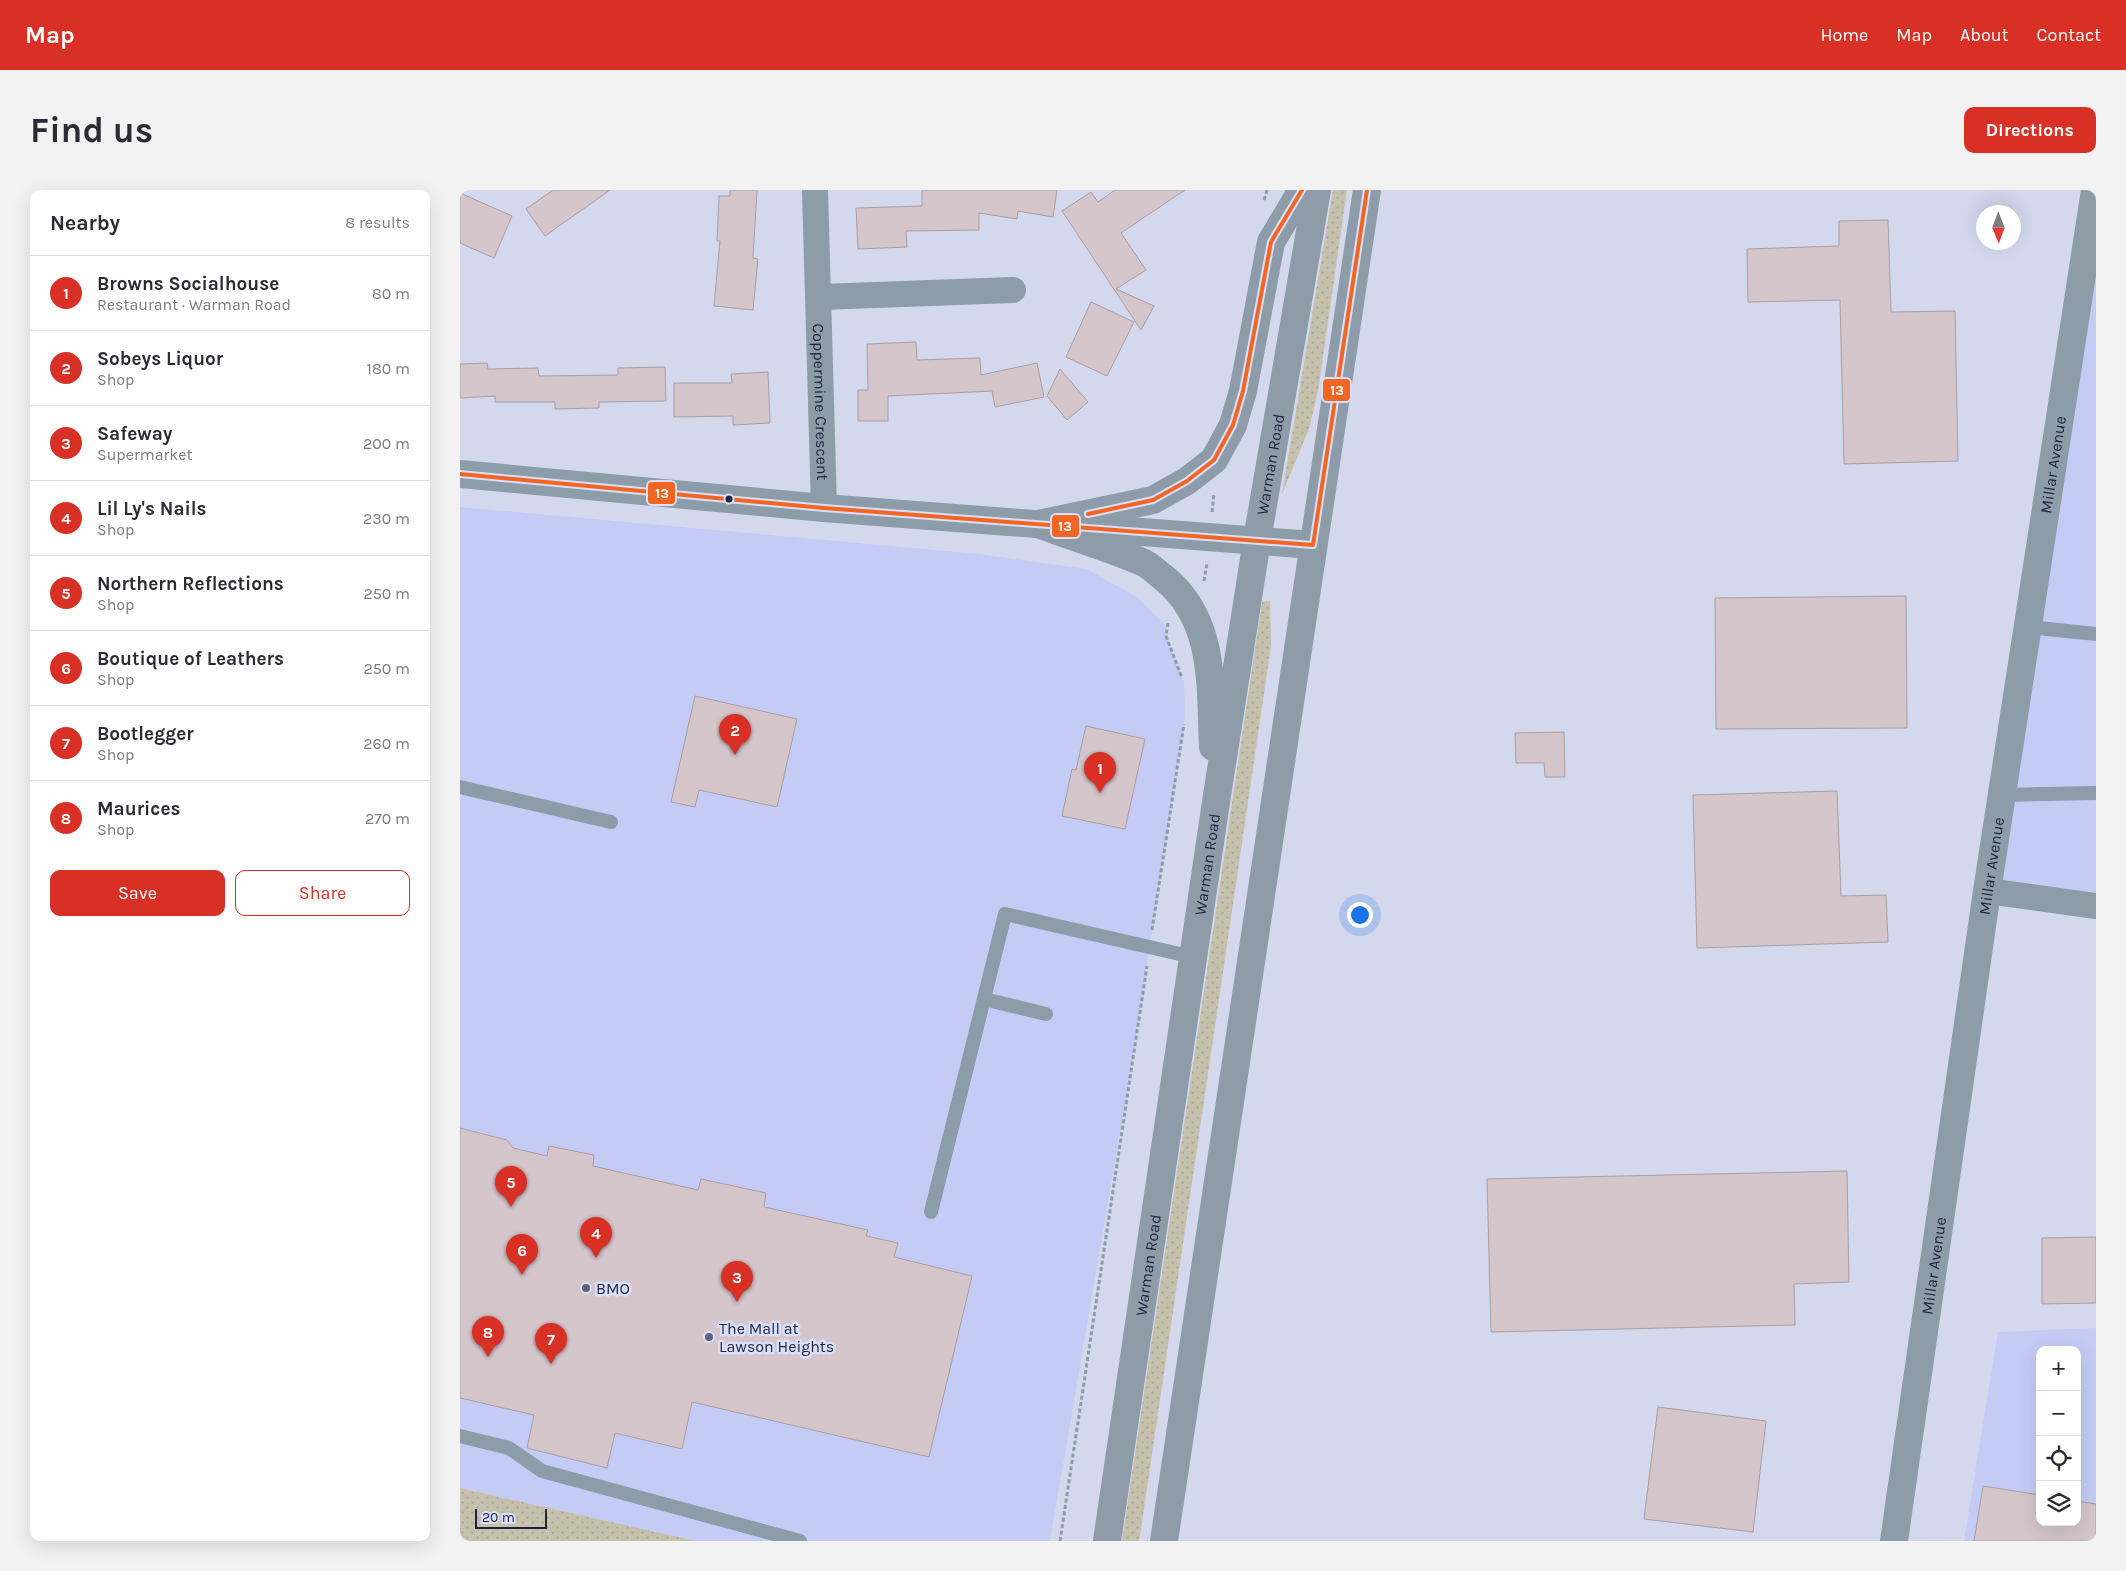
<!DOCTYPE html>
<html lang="en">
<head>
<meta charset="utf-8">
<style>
	:root { --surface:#fff; --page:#f2f2f3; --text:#2b2b33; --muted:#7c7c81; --line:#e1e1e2; --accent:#d93025 }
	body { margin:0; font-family:Karla,sans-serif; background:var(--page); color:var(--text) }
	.controls { position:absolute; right:15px; bottom:15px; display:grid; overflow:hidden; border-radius:10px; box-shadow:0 5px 20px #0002 }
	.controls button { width:45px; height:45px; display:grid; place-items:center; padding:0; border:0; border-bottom:1px solid var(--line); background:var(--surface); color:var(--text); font:25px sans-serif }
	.compass { position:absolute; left:1516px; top:15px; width:45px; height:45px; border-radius:50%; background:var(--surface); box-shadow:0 5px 20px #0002; rotate:179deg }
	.scale { position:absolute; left:15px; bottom:12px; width:72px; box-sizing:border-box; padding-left:5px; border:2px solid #1f233c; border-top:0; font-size:14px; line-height:18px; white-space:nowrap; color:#1f233c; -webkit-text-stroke:4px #d9dff9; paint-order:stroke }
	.you { position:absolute; left:899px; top:724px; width:18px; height:18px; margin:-12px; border:4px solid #fff; border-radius:50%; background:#1a73e8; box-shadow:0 0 0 8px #1a73e833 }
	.badge { display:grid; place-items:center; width:32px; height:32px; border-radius:50%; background:var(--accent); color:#fff; font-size:16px; font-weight:700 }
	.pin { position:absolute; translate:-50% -41px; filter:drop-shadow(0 1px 2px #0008) }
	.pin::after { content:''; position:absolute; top:26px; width:18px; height:15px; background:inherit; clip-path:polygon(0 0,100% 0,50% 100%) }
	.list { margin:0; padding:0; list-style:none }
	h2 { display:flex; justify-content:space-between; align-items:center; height:65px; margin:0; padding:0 20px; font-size:21px }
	h2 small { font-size:16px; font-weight:400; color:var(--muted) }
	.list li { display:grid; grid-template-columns:32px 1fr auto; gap:15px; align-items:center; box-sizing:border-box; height:75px; padding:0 20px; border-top:1px solid var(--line) }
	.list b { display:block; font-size:19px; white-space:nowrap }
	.list p { margin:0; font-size:16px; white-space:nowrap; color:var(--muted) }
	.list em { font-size:16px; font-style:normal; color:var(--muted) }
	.actions { display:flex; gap:10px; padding:15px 20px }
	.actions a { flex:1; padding:11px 0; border:1px solid var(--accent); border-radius:10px; text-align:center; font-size:18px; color:var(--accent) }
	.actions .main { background:var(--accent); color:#fff }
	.icon { flex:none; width:28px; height:28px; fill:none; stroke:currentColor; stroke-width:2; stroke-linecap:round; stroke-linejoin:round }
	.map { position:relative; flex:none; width:1636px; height:1351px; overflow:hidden; border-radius:10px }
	header { display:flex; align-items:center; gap:30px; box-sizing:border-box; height:70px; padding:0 25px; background:var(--accent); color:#fff }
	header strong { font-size:24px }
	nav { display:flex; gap:28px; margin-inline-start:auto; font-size:18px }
	.intro { display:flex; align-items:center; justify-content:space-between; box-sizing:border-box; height:120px; padding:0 30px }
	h1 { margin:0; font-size:35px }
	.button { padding:12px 22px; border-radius:10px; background:var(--accent); color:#fff; font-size:18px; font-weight:700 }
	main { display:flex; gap:30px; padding:0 30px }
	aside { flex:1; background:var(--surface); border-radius:10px; box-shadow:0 5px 20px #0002 }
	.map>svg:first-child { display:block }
	.built { fill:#c4ccf5; fill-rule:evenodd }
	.grass { fill:url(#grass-dots) }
	.building { fill:#d4c6cb; stroke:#a99ea4 }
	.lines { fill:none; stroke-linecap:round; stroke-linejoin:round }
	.path { stroke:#8e9ca7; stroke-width:3; stroke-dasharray:4 2.5; stroke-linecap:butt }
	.service { stroke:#8c9ca9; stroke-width:14 }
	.minor { stroke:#8c9ca9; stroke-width:26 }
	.tertiary { stroke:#8c9ca9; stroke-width:28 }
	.secondary { stroke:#8e9caa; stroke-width:28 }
	.bus-1-casing { stroke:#d9dff9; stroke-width:8 }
	.bus-1 { stroke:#f26522; stroke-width:4 }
	.bus-dot { fill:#1f233c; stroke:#d9dff9; stroke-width:2 }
	.poi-dot { fill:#5e627a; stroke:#d9dff9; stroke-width:2 }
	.labels { text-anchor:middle; stroke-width:5; stroke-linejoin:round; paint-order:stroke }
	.street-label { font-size:16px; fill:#1f233c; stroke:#d9dff9 }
	.poi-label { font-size:16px; fill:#1f233c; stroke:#d9dff9; text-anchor:start }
	.line-badge { stroke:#d9dff9; stroke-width:2 }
	.badge-label { font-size:14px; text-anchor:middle; font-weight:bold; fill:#fff }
</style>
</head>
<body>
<header>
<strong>Map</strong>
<nav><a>Home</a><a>Map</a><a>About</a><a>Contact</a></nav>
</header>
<div class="intro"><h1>Find us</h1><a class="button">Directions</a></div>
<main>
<aside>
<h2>Nearby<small>8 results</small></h2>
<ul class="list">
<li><span class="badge">1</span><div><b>Browns Socialhouse</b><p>Restaurant · Warman Road</p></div><em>80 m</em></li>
<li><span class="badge">2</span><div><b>Sobeys Liquor</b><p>Shop</p></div><em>180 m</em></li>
<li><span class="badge">3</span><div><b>Safeway</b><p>Supermarket</p></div><em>200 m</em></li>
<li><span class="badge">4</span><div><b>Lil Ly's Nails</b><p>Shop</p></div><em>230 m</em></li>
<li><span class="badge">5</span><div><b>Northern Reflections</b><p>Shop</p></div><em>250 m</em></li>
<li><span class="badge">6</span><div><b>Boutique of Leathers</b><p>Shop</p></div><em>250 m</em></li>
<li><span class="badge">7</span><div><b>Bootlegger</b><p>Shop</p></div><em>260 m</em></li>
<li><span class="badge">8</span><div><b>Maurices</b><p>Shop</p></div><em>270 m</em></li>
</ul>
<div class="actions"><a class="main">Save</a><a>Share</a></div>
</aside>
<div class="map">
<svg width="1636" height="1351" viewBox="0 0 1636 1351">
	<defs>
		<pattern id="grass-dots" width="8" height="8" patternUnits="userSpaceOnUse" patternTransform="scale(1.25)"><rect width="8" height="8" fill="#c6c1ac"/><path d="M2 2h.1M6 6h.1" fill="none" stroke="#aaa695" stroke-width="1.8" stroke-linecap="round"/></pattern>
	</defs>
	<rect width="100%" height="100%" fill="#d3d8ed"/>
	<path class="built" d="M 1636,0 L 1636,716 L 1527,701 Z
		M 0,317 L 519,364 L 626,379 L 677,407 L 706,436 L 706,446 L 724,492 L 725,526 L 672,872 L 590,1351 L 236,1351 L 0,1298 Z
		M 1636,1138 L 1636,1351 L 1504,1351 L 1538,1142 ZM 1580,1160 L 1617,1160 L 1617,1332 L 1580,1332 Z"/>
	<path class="grass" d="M 873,0 L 887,0 L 858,201 L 849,239 L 822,304 Z
		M 810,411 L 811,456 L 681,1339 L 679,1351 L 662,1351 L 802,412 Z
		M 0,1298 L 236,1351 L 0,1351 Z"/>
	<path class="building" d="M 93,0 L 150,0 L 85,46 L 66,19 Z
		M 270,0 L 297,0 L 293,68 L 298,69 L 293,120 L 254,116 L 260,51 L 257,51 L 259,6 L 270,6 Z
		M 462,0 L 597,0 L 593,27 L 558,21 L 557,29 L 519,23 L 519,40 L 446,41 L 447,57 L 398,59 L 396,18 L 462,16 Z
		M 655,0 L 725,0 L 661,43 L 686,80 L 656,99 L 694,116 L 681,140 L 602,21 L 631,2 L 638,12 Z
		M 0,3 L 52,26 L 34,68 L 0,53 Z
		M 1428,30 L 1431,122 L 1495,121 L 1498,271 L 1384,274 L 1380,110 L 1288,112 L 1287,59 L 1379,56 L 1379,31 Z
		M 631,112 L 674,132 L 647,186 L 606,167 Z
		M 456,152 L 457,170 L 520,168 L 521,185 L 577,173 L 584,207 L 535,217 L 532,201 L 428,206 L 428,231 L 398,231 L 398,200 L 408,200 L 407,154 Z
		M 27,173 L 28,179 L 78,178 L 79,186 L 158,185 L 158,178 L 205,177 L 206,211 L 139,212 L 139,218 L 95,219 L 95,212 L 35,212 L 35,206 L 0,208 L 0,174 Z
		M 600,179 L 628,212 L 607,230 L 587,206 Z
		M 308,182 L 310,233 L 273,235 L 273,226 L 214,227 L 214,193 L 272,193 L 271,184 Z
		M 1446,406 L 1447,538 L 1256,539 L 1255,408 Z
		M 235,506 L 337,529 L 317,617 L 239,600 L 235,617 L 211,612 Z
		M 626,536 L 685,549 L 665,639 L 602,626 L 612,579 L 616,580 Z
		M 1104,542 L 1105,587 L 1085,587 L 1084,573 L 1056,573 L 1055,543 Z
		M 1377,601 L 1381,706 L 1426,705 L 1428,752 L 1237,758 L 1233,605 Z
		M 0,938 L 47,950 L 53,958 L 87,966 L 89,956 L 134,965 L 133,976 L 238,1000 L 241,989 L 306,1003 L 304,1017 L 408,1040 L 406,1046 L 438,1053 L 434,1067 L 512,1086 L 469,1267 L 232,1212 L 222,1259 L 155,1243 L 147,1278 L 67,1258 L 74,1225 L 0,1208 Z
		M 1387,981 L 1389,1092 L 1334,1094 L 1335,1135 L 1031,1142 L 1027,989 Z
		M 1636,1047 L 1636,1113 L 1582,1114 L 1582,1048 Z
		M 1198,1217 L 1306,1231 L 1293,1342 L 1184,1329 Z
		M 1523,1296 L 1580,1305 L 1580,1332 L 1617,1332 L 1617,1311 L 1636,1314 L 1636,1351 L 1514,1351 Z"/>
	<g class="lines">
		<path class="path" d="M 804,10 L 807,0
			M 752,322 L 754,303
			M 744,391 L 747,373
			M 708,433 L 706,446 L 722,488
			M 692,740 L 724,534
			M 600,1351 L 687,776"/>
		<path class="service" d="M 1568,437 L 1636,444
			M 0,597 L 151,632
			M 1542,605 L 1636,603
			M 524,809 L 586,824
			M 471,1022 L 545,724 L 733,767
			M 0,1246 L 49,1258 L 82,1281 L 340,1351"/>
		<g class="minor">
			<path id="s1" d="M 355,0 L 364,318"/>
			<path d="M 360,107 L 553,100"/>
			<path d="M 1527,701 L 1636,716"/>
		</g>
		<g class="tertiary">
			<path d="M 0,284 L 364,318 L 853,355"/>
			<path id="s2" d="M 1434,1351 L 1527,701 L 1635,0"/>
		</g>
		<g class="secondary">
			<path d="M 578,334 L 693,310 L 727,291 L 754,270 L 773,235 L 783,201 L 811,52 L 842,0"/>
			<path d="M 578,334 C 612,347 650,358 682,372 C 690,375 697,383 704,388 C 756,430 750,496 753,557"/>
			<path id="s3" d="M 647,1351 L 756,612 L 797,350 L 857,0"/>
			<path d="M 704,1351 L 907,0"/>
		</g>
		<defs>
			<path id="bus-1" d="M 0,284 L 364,318 L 853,355 L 907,0
				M 628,324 L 693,310 L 727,291 L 754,270 L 773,235 L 783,201 L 811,52 L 842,0"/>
		</defs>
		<use href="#bus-1" class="bus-1-casing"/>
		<use href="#bus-1" class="bus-1"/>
	</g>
	<circle class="bus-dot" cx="269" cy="309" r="4.5"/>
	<g class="poi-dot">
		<circle cx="126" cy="1098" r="5"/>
		<circle cx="249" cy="1147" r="5"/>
	</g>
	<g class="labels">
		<g class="street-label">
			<text dy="6" stroke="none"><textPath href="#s1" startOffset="212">Coppermine Crescent</textPath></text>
			<text dy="6" stroke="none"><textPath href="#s3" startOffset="1089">Warman Road</textPath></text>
			<text dy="6" stroke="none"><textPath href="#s2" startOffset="1088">Millar Avenue</textPath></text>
			<text dy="6" stroke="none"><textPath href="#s3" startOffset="684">Warman Road</textPath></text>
			<text dy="6" stroke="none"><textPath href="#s2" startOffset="682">Millar Avenue</textPath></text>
			<text dy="6" stroke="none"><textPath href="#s3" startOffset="279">Warman Road</textPath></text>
			<text dy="6" stroke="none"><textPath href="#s2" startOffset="278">Millar Avenue</textPath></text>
		</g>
		<g class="poi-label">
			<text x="136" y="1104">BMO</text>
			<text x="259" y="1144">The Mall at<tspan x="259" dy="18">Lawson Heights</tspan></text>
		</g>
	</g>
	<g class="line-badge">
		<rect x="862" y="188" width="29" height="24" rx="5" fill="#f26522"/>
		<rect x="187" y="291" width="29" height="24" rx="5" fill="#f26522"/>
		<rect x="591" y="324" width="29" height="24" rx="5" fill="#f26522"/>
	</g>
	<g class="badge-label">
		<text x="877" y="205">13</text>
		<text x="202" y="308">13</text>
		<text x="605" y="341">13</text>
	</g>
</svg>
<div class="controls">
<button>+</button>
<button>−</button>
<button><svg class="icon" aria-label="locate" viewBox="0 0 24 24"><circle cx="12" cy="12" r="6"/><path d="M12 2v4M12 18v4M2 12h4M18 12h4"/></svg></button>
<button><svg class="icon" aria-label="layers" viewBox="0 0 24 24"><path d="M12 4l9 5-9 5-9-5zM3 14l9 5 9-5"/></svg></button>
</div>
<svg class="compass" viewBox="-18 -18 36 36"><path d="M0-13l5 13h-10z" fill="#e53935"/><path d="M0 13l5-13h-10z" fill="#7c7c81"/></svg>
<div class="scale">20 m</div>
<div class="you"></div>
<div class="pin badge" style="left:640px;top:603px">1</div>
<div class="pin badge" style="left:275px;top:565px">2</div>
<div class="pin badge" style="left:277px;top:1112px">3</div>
<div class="pin badge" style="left:136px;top:1068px">4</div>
<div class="pin badge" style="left:51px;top:1017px">5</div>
<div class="pin badge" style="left:62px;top:1085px">6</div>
<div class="pin badge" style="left:91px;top:1174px">7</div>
<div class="pin badge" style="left:28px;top:1167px">8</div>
</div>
</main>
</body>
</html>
